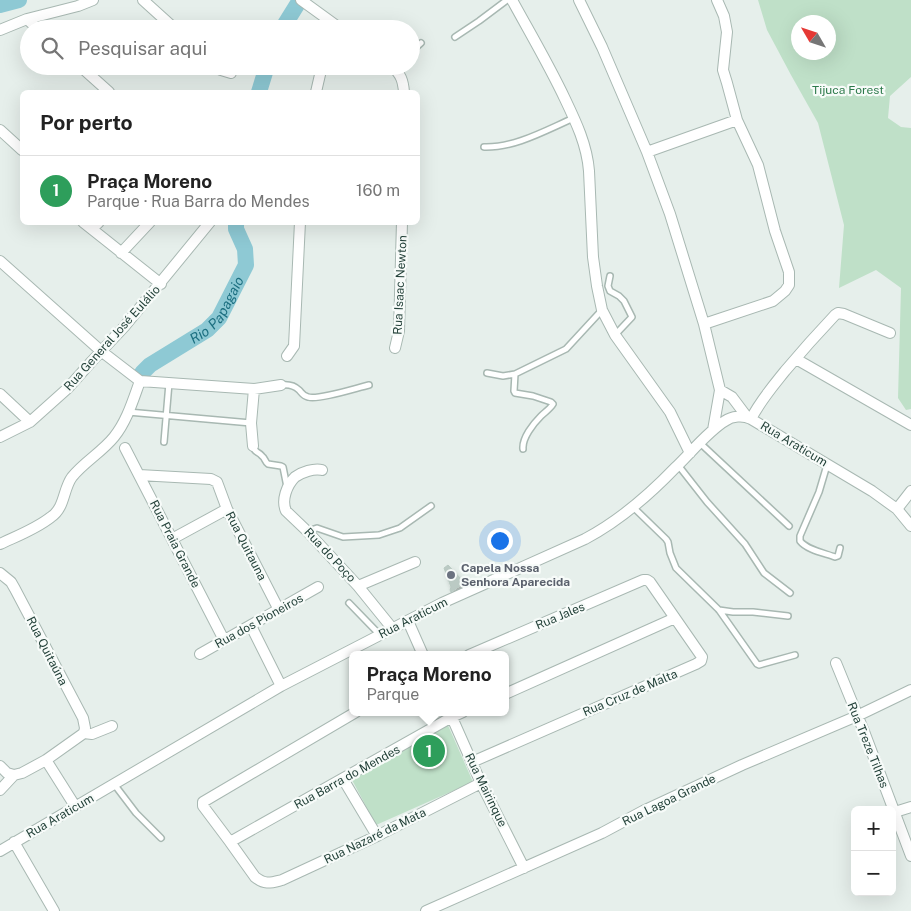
<!DOCTYPE html>
<html lang="pt">
<head>
<meta charset="utf-8">
<style>
	:root { --surface:#fff; --page:#f6f6f6; --text:#222; --muted:#767676; --line:#e0e0e0; --accent:#804e3d }
	body { margin:0; font-family:"Public Sans",sans-serif; background:var(--page); color:var(--text) }
	.controls { position:absolute; right:15px; bottom:15px; display:grid; overflow:hidden; border-radius:8px; box-shadow:0 5px 20px #0002 }
	.controls button { width:45px; height:45px; display:grid; place-items:center; padding:0; border:0; border-bottom:1px solid var(--line); background:var(--surface); color:var(--text); font:25px sans-serif }
	.compass { position:absolute; left:791px; top:15px; width:45px; height:45px; border-radius:50%; background:var(--surface); box-shadow:0 5px 20px #0002; rotate:309deg }
	.you { position:absolute; left:499px; top:540px; width:18px; height:18px; margin:-12px; border:4px solid #fff; border-radius:50%; background:#1a73e8; box-shadow:0 0 0 8px #1a73e833 }
	.badge { display:grid; place-items:center; width:32px; height:32px; border-radius:50%; background:var(--accent); color:#fff; font-size:16px; font-weight:700 }
	.pin { position:absolute; translate:-50% -50%; border:2px solid #fff; box-shadow:0 1px 5px #0006 }
	.popup { position:absolute; left:349px; top:651px; width:160px; height:65px; box-sizing:border-box; display:grid; place-content:center; border-radius:8px; background:var(--surface); filter:drop-shadow(0 1px 4px #0005); font-size:16px; white-space:nowrap; color:var(--muted) }
	.popup b { font-size:19px; color:var(--text) }
	.popup::after { content:''; position:absolute; left:50%; top:100%; margin-left:-10px; border:10px solid transparent; border-top-color:var(--surface) }
	.list { margin:0; padding:0; list-style:none }
	h2 { display:flex; justify-content:space-between; align-items:center; height:65px; margin:0; padding:0 20px; font-size:21px }
	h2 small { font-size:16px; font-weight:400; color:var(--muted) }
	.list li { display:grid; grid-template-columns:32px 1fr auto; gap:15px; align-items:center; box-sizing:border-box; height:70px; padding:0 20px; border-top:1px solid var(--line) }
	.list b { display:block; font-size:19px; white-space:nowrap }
	.list p { margin:0; font-size:16px; white-space:nowrap; color:var(--muted) }
	.list em { font-size:16px; font-style:normal; color:var(--muted) }
	.icon { flex:none; width:28px; height:28px; fill:none; stroke:currentColor; stroke-width:2; stroke-linecap:round; stroke-linejoin:round }
	.map { position:relative; flex:none; width:911px; height:911px; overflow:hidden }
	.search { position:absolute; background:var(--surface); box-shadow:0 5px 20px #0002; left:20px; top:20px; width:400px; height:55px; display:flex; align-items:center; gap:12px; box-sizing:border-box; padding:0 18px; border-radius:28px; color:var(--muted); font-size:19px }
	.panel { position:absolute; background:var(--surface); box-shadow:0 5px 20px #0002; left:20px; top:90px; width:400px; height:135px; border-radius:8px }
	.map>svg:first-child { display:block }
	.green { fill:#bfe0c8; fill-rule:evenodd }
	.lines { fill:none; stroke-linecap:round; stroke-linejoin:round }
	.river { stroke:#8ec9d4; stroke-width:16 }
	.building { fill:#bbcac4; stroke:#b8c9c2; filter:url(#shadow) }
	.service-casing { stroke:#a8b8b2; stroke-width:8 }
	.minor-casing { stroke:#a8b8b2; stroke-width:12 }
	.service { stroke:#fff; stroke-width:5 }
	.minor { stroke:#fff; stroke-width:10 }
	.worship-dot { fill:#6b7280; stroke:#f7fbf9; stroke-width:2 }
	.labels { text-anchor:middle; stroke-width:4.5; stroke-linejoin:round; paint-order:stroke }
	.park-label { font-size:12px; fill:#2d7a4b; stroke:#f7fbf9 }
	.street-label { font-size:12px; fill:#24423a; stroke:#f7fbf9 }
	.worship-label { font-size:12px; font-weight:bold; fill:#5b616d; stroke:#f7fbf9; text-anchor:start }
	.water-label { font-size:14px; font-style:italic; fill:#1c6f80; stroke:#f7fbf9 }
</style>
</head>
<body>
<div class="map">
<svg width="911" height="911" viewBox="0 0 911 911">
	<defs>
		<filter id="shadow"><feDropShadow dx="3" dy="5" stdDeviation="2.5" flood-color="#0004"/></filter>
	</defs>
	<rect width="100%" height="100%" fill="#e6efeb"/>
	<path class="green" d="M 758,0 L 911,0 L 911,77 L 890,96 L 888,118 L 901,127 L 911,128 L 911,409 L 906,410 L 898,398 L 901,288 L 876,270 L 839,288 L 844,225 L 818,123 L 791,75 L 767,30 ZM 798,22 L 828,22 L 828,52 L 798,52 Z
		M 447,723 L 473,782 L 376,825 L 351,778 Z"/>
	<g class="lines">
		<g class="river">
			<path d="M 0,5 L 19,0"/>
			<path d="M 282,29 L 300,0"/>
			<path d="M 259,92 L 267,66"/>
			<path id="s1" d="M 142,373 L 150,365 L 207,330 L 219,318 L 246,265 L 245,249 L 236,229 L 236,222"/>
		</g>
	</g>
	<path class="building" d="M 448,565 L 463,581 L 465,582 L 451,592 L 450,590 L 451,587 L 444,568 Z"/>
	<g class="lines">
		<defs>
			<path id="service" d="M 455,37 L 479,21 L 507,0
				M 411,52 L 421,43
				M 484,147 C 515,148 546,130 574,118
				M 610,276 L 608,286 L 610,291 L 619,296 L 624,301 L 632,317 L 615,335
				M 487,373 L 503,376 L 515,374 L 566,349 L 602,310
				M 515,374 L 514,391 L 515,393 L 533,396 L 551,402 L 553,404 C 550,409 545,412 541,416 C 533,424 522,438 523,449
				M 281,385 C 288,384 294,385 299,390 C 302,393 303,396 308,397 C 319,400 356,388 369,385
				M 128,412 L 251,423
				M 164,442 L 169,383
				M 700,443 L 789,526
				M 253,446 C 254,453 258,451 262,456 C 265,458 265,462 268,464 L 281,466 L 283,467 L 287,487
				M 678,465 L 707,502 L 745,544 L 764,573 L 790,593
				M 827,465 L 819,492 L 800,536 L 800,541 C 807,550 824,553 835,557 L 838,556 L 840,548
				M 633,507 L 666,539 L 668,542 L 670,553 L 676,568 L 719,610 L 757,664 L 759,665 L 795,655
				M 308,531 L 317,528 L 343,537 L 379,535 L 400,528 L 431,506
				M 349,603 L 380,635
				M 719,610 L 733,612 L 753,612 L 788,616
				M 114,784 L 136,813 L 161,838"/>
			<path id="minor" d="M 143,0 L 175,29
				M 301,0 L 341,29
				M 512,0 C 530,33 549,65 565,99 C 576,122 587,145 589,171 L 593,257 L 597,286 L 602,310 L 615,335 L 670,412 L 690,453
				M 579,0 L 602,47 L 647,152 L 670,214 L 704,324 L 720,390 L 713,430
				M 27,19 L 38,29
				M 0,30 L 27,19 L 78,6 L 93,0
				M 80,66 L 109,92
				M 217,66 L 221,70 L 231,73
				M 392,66 C 401,75 403,80 404,92
				M 316,92 L 322,66
				M 0,130 L 22,150
				M 647,152 L 737,120
				M 83,222 L 161,284
				M 92,229 L 99,222
				M 121,253 L 150,222
				M 0,261 L 101,351 L 140,381 L 254,389 L 281,385
				M 704,324 L 773,301 L 785,291 L 789,285 L 789,272 L 775,231 L 758,165 L 737,120 L 727,83 L 723,70 L 727,32 L 724,16 L 717,0
				M 395,348 L 399,331 L 402,222
				M 287,356 L 294,346 L 300,222
				M 796,359 L 911,425
				M 720,390 L 732,397 L 747,417
				M 0,394 L 30,422
				M 751,419 C 760,401 773,386 785,371 C 801,352 818,333 835,315 L 838,313 L 844,314 L 890,333
				M 0,437 L 30,422 L 68,388 L 92,361 L 124,327 L 210,222
				M 253,446 L 251,423 L 254,389
				M 125,448 L 224,640
				M 322,470 C 314,468 302,472 295,477 C 287,485 281,500 286,511 L 307,531 L 358,586 L 392,628
				M 139,475 L 211,479 L 217,482 L 227,509 L 279,610
				M 897,509 L 911,491
				M 172,539 L 227,509
				M 0,544 C 17,536 36,529 51,517 C 65,508 63,489 72,477 C 84,462 102,452 114,437 C 127,421 133,400 140,381
				M 0,573 L 11,582 L 15,589 L 83,718 L 85,728 L 84,733
				M 358,586 L 415,562
				M 408,621 L 423,655
				M 251,626 L 281,686
				M 200,654 L 318,587
				M 469,655 L 643,580 L 647,580 L 650,582 L 702,657 L 701,661 L 696,664 L 472,762
				M 836,663 L 865,734 L 911,856
				M 505,694 L 675,618
				M 356,712 L 203,802 L 203,806 L 230,842 L 255,877 C 265,885 270,883 282,880 L 377,836 L 481,783
				M 450,713 L 481,783 L 524,868
				M 46,760 L 75,806
				M 0,766 L 7,773 L 14,775
				M 343,779 L 377,836
				M 0,790 L 14,775 L 22,773 L 46,760 L 84,733 L 92,734 L 112,726
				M 895,812 L 911,807
				M 14,842 L 54,911
				M 230,842 L 452,717 L 463,712
				M 0,851 L 281,686 L 442,603 L 585,539 C 619,521 649,495 675,468 C 690,454 708,431 725,421 C 732,416 743,415 751,419 L 872,491 L 897,509 L 911,526
				M 426,911 L 602,833 L 643,811 L 742,765 L 857,716 L 911,690"/>
		</defs>
		<use href="#service" class="service-casing"/>
		<use href="#minor" class="minor-casing"/>
		<use href="#service" class="service"/>
		<use href="#minor" class="minor"/>
	</g>
	<circle class="worship-dot" cx="451" cy="575" r="5"/>
	<g class="labels">
		<g class="park-label">
			<text x="848" y="94">Tijuca Forest</text>
		</g>
		<g class="street-label">
			<text transform="translate(400 285) rotate(-87)" y="4">Rua Isaac Newton</text>
			<text transform="translate(112 338) rotate(-48)" y="4">Rua General José Eulálio</text>
			<text transform="translate(794 444) rotate(31)" y="4">Rua Araticum</text>
			<text transform="translate(175 544) rotate(63)" y="4">Rua Praia Grande</text>
			<text transform="translate(246 546) rotate(63)" y="4">Rua Quitauna</text>
			<text transform="translate(330 555) rotate(47)" y="4">Rua do Poço</text>
			<text transform="translate(560 616) rotate(-23)" y="4">Rua Jales</text>
			<text transform="translate(413 618) rotate(-27)" y="4">Rua Araticum</text>
			<text transform="translate(259 621) rotate(-29)" y="4">Rua dos Pioneiros</text>
			<text transform="translate(47 651) rotate(63)" y="4">Rua Quitaúna</text>
			<text transform="translate(630 693) rotate(-23)" y="4">Rua Cruz de Malta</text>
			<text transform="translate(868 745) rotate(68)" y="4">Rua Treze Tilhas</text>
			<text transform="translate(347 777) rotate(-29)" y="4">Rua Barra do Mendes</text>
			<text transform="translate(486 790) rotate(64)" y="4">Rua Mairinque</text>
			<text transform="translate(669 800) rotate(-26)" y="4">Rua Lagoa Grande</text>
			<text transform="translate(60 816) rotate(-30)" y="4">Rua Araticum</text>
			<text transform="translate(375 836) rotate(-26)" y="4">Rua Nazaré da Mata</text>
		</g>
		<g class="worship-label">
			<text x="461" y="572">Capela Nossa<tspan x="461" dy="14">Senhora Aparecida</tspan></text>
		</g>
		<g class="water-label">
			<text dy="5" stroke="none"><textPath href="#s1" startOffset="100">Rio Papagaio</textPath></text>
		</g>
	</g>
</svg>
<div class="controls">
<button>+</button>
<button>−</button>
</div>
<svg class="compass" viewBox="-18 -18 36 36"><path d="M0-13l5 13h-10z" fill="#e53935"/><path d="M0 13l5-13h-10z" fill="#767676"/></svg>
<div class="you"></div>
<div class="pin badge" style="left:429px;top:751px;background:#2e9e5b">1</div>
<div class="popup"><b>Praça Moreno</b>Parque</div>
<div class="search"><svg class="icon" aria-label="search" viewBox="0 0 24 24"><circle cx="10" cy="10" r="6"/><path d="M15 15l6 6"/></svg>Pesquisar aqui</div>
<section class="panel">
<h2>Por perto<small></small></h2>
<ul class="list">
<li><span class="badge" style="background:#2e9e5b">1</span><div><b>Praça Moreno</b><p>Parque · Rua Barra do Mendes</p></div><em>160 m</em></li>
</ul>
</section>
</div>
</body>
</html>
